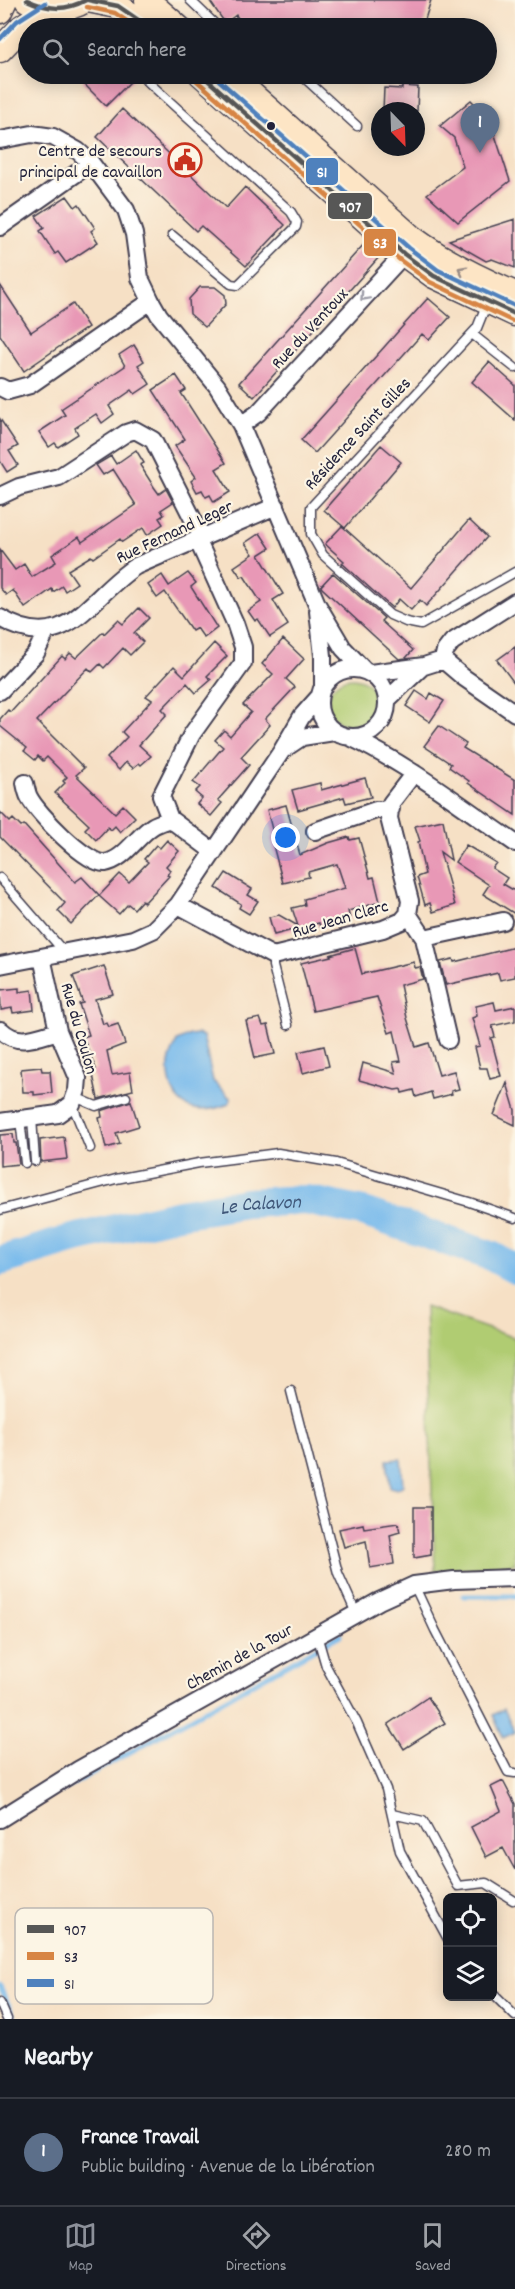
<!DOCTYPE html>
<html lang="en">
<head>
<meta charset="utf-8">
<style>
	:root { --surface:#171b24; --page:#242831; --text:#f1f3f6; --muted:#9ea1a6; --line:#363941; --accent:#8c9099 }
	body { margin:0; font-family:Dekko,sans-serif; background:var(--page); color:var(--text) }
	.controls { position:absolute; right:18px; bottom:18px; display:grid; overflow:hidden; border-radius:9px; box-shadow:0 3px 15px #0003 }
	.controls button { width:54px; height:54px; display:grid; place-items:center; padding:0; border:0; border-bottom:2px solid var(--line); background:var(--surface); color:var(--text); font:30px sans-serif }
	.compass { position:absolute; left:371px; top:102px; width:54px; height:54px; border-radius:50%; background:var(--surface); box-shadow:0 3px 15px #0003; rotate:157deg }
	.you { position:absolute; left:286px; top:838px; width:21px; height:21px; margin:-15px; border:4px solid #fff; border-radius:50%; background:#1a73e8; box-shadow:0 0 0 9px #1a73e833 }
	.badge { display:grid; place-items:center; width:39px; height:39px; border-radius:50%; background:var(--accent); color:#fff; font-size:20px; font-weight:700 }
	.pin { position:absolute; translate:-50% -50px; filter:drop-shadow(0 2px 3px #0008) }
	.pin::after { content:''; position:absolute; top:32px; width:21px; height:18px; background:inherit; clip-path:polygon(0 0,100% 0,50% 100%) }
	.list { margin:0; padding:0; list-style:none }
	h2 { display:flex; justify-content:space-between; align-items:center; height:78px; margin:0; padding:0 24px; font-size:26px }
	h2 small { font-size:20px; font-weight:400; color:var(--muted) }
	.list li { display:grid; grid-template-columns:39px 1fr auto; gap:18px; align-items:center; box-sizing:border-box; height:108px; padding:0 24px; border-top:2px solid var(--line) }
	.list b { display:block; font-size:22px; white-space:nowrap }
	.list p { margin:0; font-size:20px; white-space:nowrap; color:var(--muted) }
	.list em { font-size:20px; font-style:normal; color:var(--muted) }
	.icon { flex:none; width:33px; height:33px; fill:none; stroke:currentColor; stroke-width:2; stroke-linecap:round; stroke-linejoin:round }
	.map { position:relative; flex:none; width:515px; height:2019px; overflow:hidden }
	.search { position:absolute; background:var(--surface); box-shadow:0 3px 15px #0003; left:18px; right:18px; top:18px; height:66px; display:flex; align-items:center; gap:15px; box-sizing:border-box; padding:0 21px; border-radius:33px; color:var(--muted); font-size:22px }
	.sheet { height:186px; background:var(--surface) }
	nav { display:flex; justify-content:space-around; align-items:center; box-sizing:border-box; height:84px; border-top:2px solid var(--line); background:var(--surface); font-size:16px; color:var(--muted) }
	nav a { display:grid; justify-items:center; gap:3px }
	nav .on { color:var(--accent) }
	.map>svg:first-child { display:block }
	.green { fill:#b0cc72; stroke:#697756; stroke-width:1.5 }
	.water { fill:#76b9ec; stroke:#4c6e94; stroke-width:1.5 }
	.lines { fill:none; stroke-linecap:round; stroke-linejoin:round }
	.stream { stroke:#76b9ec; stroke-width:5 }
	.river { stroke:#76b9ec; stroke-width:30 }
	.building { fill:#e898b6 }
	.service-casing { stroke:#423e50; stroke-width:11 }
	.minor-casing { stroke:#423e50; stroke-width:20 }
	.secondary-casing { stroke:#423e50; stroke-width:27 }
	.service { stroke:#fff; stroke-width:8 }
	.minor { stroke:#fff; stroke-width:16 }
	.secondary { stroke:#fde5c5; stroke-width:24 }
	.bus-1-casing { stroke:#fcf5e5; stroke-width:9 }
	.bus-2-casing { stroke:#fcf5e5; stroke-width:9 }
	.bus-3-casing { stroke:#fcf5e5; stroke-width:9 }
	.bus-1 { stroke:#575756; stroke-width:4.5 }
	.bus-2 { stroke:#d78544; stroke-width:4.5 }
	.bus-3 { stroke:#4f81bd; stroke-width:4.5 }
	.oneway { stroke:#9a8d87 }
	.oneway2 { stroke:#9c9ca7 }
	.bus-dot { fill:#22223b; stroke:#fcf5e5; stroke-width:2 }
	.labels { text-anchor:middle; stroke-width:4.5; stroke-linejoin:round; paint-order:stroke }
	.poi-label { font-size:18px; fill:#22223b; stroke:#fcf5e5; text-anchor:end }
	.street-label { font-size:18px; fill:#22223b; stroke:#fcf5e5 }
	.water-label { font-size:20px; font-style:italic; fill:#3f5779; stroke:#fcf5e5 }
	.key { fill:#fcf5e5; stroke:#bbb6b2; stroke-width:1.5 }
	.key-label { font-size:16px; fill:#22223b }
	.line-badge { stroke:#fcf5e5; stroke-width:2 }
	.badge-label { font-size:16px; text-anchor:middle; font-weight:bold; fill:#fff }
</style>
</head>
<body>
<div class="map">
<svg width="515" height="2019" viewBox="0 0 515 2019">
	<rect width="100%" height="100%" fill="#fcf5e5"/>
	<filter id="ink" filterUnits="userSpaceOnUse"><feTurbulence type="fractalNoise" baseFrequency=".0167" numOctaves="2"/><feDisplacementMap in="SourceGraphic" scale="12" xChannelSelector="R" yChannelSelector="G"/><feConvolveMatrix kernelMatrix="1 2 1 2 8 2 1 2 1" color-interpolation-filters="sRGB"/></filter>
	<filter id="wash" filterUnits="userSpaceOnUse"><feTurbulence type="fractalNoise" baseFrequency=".008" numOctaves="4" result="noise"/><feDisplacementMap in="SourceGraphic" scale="24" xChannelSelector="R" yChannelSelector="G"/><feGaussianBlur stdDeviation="1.35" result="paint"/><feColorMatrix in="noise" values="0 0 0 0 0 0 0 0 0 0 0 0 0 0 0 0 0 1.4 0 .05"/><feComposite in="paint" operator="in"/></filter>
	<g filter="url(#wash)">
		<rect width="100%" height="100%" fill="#f6e0c5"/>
		<path class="green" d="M328 702a24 24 0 1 1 48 0a24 24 0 1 1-48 0Z
			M 425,1307 L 515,1338 L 515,1564 L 435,1571 Z"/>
		<path class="water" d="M 197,1034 L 203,1036 L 213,1081 L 231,1099 L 229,1104 C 208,1112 184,1115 173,1091 C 170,1083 168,1072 169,1063 C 170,1056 174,1049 177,1041 L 190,1035 Z
			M 401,1459 L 403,1485 L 397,1489 L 390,1487 L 387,1460 Z
			M 504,1709 L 515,1732 L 503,1738 L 493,1715 Z"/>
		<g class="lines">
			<path class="stream" d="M 464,1596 L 515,1596
				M 60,1791 L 340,1635
				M 0,1986 L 15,2019"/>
			<path class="river" id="s1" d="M 0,1261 L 72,1239 L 179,1214 L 246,1203 L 306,1200 L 363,1212 L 491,1256 L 515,1269"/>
		</g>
		<g id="blocks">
			<path class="building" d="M 209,0 L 431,0 L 423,26 L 419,26 L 419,28 L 245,28 L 236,15 L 225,23 Z
				M 82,74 L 138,74 L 106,106 L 84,84 Z
				M 402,86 L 418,87 L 417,111 L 383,111 L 384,88 L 402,89 Z
				M 471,100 L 490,120 L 510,181 L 458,222 L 427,194 L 463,167 L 454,138 L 440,126 Z
				M 122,109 L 226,208 L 245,187 L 285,225 L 246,266 L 201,226 L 196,231 L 97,137 Z
				M 67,196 L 75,207 L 79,204 L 95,228 L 91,231 L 98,242 L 66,263 L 58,252 L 55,254 L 40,231 L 44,228 L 36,216 Z
				M 515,219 L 515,268 L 492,259 L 486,261 L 449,240 Z
				M 365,243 L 380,256 L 254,397 L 239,383 Z
				M 0,285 L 31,332 L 73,304 L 88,327 L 24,371 L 0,335 Z
				M 200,287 L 215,287 L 225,295 L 226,304 L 205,327 L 190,314 L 189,299 Z
				M 428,298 L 450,317 L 429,340 L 422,334 L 315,453 L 301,440 Z
				M 134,345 L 144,361 L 138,365 L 150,384 L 135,394 L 132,390 L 109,406 L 114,414 L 102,423 L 96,414 L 75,428 L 78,434 L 58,447 L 55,443 L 49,447 L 39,432 L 65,415 L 61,409 L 125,366 L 119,355 Z
				M 489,362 L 515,385 L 515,420 L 472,382 Z
				M 176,375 L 186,390 L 181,393 L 226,463 L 216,469 L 230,492 L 214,502 L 210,495 L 206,497 L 202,490 L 197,492 L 191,481 L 196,477 L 175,446 L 185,439 L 153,390 Z
				M 0,419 L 18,446 L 9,451 L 18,465 L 7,472 L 0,461 Z
				M 381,445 L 401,462 L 345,528 L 324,510 Z
				M 136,450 L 144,463 L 140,465 L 154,487 L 159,494 L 166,489 L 173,502 L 161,510 L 164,515 L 159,518 L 163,524 L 147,535 L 143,528 L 122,542 L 120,539 L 93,558 L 91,556 L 68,570 L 77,583 L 65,591 L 62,586 L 53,592 L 52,589 L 25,608 L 13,590 L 6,595 L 0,588 L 0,550 L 15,570 L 24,564 L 32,577 L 56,562 L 52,555 L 79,537 L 82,542 L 136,505 L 113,469 L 103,475 L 96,465 L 111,456 L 116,464 Z
				M 469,520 L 487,537 L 426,606 L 420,600 L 411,610 L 399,599 L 392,608 L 342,563 L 344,561 L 325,544 L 342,526 L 411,588 Z
				M 260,533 L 270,548 L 259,555 L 283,594 L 273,600 L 288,625 L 270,637 L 258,619 L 255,621 L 248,611 L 261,602 L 244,576 L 241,577 L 234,567 L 253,554 L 245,543 Z
				M 188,573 L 196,583 L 191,587 L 217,628 L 204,638 L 197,628 L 192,631 L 165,592 L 157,598 L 148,585 L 162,575 L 169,586 Z
				M 333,573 L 384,618 L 381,621 L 413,650 L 406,658 L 399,659 L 322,588 L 321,586 Z
				M 139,608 L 149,618 L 134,633 L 143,642 L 130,655 L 123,648 L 104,668 L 100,664 L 92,672 L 88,668 L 37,721 L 84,768 L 76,775 L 115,813 L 123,805 L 135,817 L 120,832 L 115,826 L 111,830 L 108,827 L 96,840 L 85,829 L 89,825 L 55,793 L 65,783 L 63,781 L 67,777 L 47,757 L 43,761 L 38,756 L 35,760 L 24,751 L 27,748 L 0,726 L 0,719 L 8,710 L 11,712 L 62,656 L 65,659 L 70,653 L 76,658 L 103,632 L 104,634 L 118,620 L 123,624 Z
				M 283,639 L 304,659 L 286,679 L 295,687 L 265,719 L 270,725 L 241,757 L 249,765 L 218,800 L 222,803 L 211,816 L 197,804 L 202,798 L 195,792 L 200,787 L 193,782 L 223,747 L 215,740 L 224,730 L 230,736 L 251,712 L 243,705 L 273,674 L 262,664 Z
				M 214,643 L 227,656 L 207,676 L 211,680 L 196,693 L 187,683 L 162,709 L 167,714 L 139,745 L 151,756 L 141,765 L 139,763 L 133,768 L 126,762 L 119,770 L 107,758 L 127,737 L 122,732 L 152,700 L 146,696 L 174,666 L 184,676 Z
				M 515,647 L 515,684 L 497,660 Z
				M 416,691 L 428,699 L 431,693 L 444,701 L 430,722 L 406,706 Z
				M 439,726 L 466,744 L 463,748 L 515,780 L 515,815 L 468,783 L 469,781 L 449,767 L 451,764 L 424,746 Z
				M 365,778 L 371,797 L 346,803 L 344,797 L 298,810 L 292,790 L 320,783 L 321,790 Z
				M 286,805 L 300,855 L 328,843 L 349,837 L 350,840 L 359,838 L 370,878 L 374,877 L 380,902 L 348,911 L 350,919 L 320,927 L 319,923 L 274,935 L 269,917 L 279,915 L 298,926 L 292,908 L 305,905 L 304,899 L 345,888 L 337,864 L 308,872 L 309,877 L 283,883 L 271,838 L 274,837 L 267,810 Z
				M 0,812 L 10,822 L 13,819 L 21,827 L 24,825 L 75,882 L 82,877 L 99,895 L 71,924 L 58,911 L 65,903 L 0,837 Z
				M 443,820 L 451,860 L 440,852 L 455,905 L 433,912 L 430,903 L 425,905 L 417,877 L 425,874 L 418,842 L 420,841 L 415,826 Z
				M 167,840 L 179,851 L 166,866 L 170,870 L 167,875 L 169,876 L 144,903 L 142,900 L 134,909 L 128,904 L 119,914 L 99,896 L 120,874 L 129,882 L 148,862 L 144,859 L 156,845 L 160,848 Z
				M 466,845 L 496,863 L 492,868 L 507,878 L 503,884 L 515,891 L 515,914 L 483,894 L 489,885 L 455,862 Z
				M 226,873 L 252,889 L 248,895 L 258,901 L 249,914 L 239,908 L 241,904 L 216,888 Z
				M 515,947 L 515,977 L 500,980 L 498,973 L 446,985 L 440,962 L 453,959 L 454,962 Z
				M 355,948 L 362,974 L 414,962 L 415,968 L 420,967 L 423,979 L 400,985 L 407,1018 L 416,1047 L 429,1043 L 439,1075 L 454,1071 L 459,1089 L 451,1091 L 452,1094 L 433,1099 L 431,1092 L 416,1097 L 414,1090 L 402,1093 L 401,1089 L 395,1090 L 359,1080 L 363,1063 L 396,1073 L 393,1062 L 401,1061 L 394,1031 L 389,1033 L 377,997 L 313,1011 L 301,963 L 331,956 L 330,955 Z
				M 104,966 L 113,994 L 95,999 L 103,1024 L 107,1023 L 109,1027 L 118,1024 L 125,1044 L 107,1051 L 112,1075 L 130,1072 L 133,1090 L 98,1099 L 92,1070 L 96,1069 L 83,1037 L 89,1035 L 79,1004 L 83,1003 L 73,976 Z
				M 19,988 L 19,992 L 32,990 L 34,1010 L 13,1013 L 12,1008 L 1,1010 L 0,990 Z
				M 494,1002 L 496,1010 L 515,1006 L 515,1021 L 492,1026 L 495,1037 L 491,1038 L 501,1076 L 490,1079 L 487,1068 L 480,1068 L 475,1047 L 480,1046 L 472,1018 L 477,1016 L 476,1006 Z
				M 260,1018 L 263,1026 L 268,1025 L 275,1054 L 255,1058 L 246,1021 Z
				M 324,1046 L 329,1066 L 303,1073 L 298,1052 Z
				M 41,1067 L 42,1071 L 50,1071 L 52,1093 L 34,1095 L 34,1092 L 23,1092 L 21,1069 Z
				M 507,1083 L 515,1110 L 515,1125 L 494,1115 Z
				M 131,1101 L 139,1126 L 116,1133 L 120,1144 L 106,1148 L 99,1118 L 102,1117 L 101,1111 Z
				M 13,1134 L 14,1143 L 16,1143 L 19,1164 L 0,1166 L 0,1135 Z
				M 64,1137 L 67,1159 L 41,1162 L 40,1140 Z
				M 414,1507 L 431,1507 L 431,1555 L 414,1558 Z
				M 398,1523 L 400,1532 L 390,1535 L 394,1564 L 370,1568 L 366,1541 L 344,1547 L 339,1529 L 363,1524 L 364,1528 Z
				M 428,1697 L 445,1723 L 404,1749 L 388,1724 Z
				M 503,1781 L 515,1804 L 515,1870 L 503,1848 L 486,1857 L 471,1827 L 501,1811 L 491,1787 Z"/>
		</g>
	</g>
	<g filter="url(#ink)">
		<use href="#blocks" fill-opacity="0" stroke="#423e50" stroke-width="1.5"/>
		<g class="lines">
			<defs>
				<path id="service" d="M 190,0 L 219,28
					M 300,74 L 357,126
					M 146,80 L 291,212 L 297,222 L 296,227 L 238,285 L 231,284 L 172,235
					M 487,303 L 477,328 L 311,507 L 311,534 L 323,555 L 390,615 L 406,622 L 421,625 L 515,572
					M 472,334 L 515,368
					M 0,878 L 65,953
					M 273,956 L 273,966 L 288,1025
					M 75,1097 L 96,1106 L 126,1097
					M 72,1104 L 90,1148
					M 32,1118 L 35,1161
					M 20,1119 L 25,1163
					M 0,1210 L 116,1179 L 199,1163 L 278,1153 L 336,1163 L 469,1202 L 515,1218
					M 291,1391 L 338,1573 L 356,1613
					M 414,1585 L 435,1630 L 508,1772 L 515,1773
					M 317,1635 L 326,1666 L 357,1723 L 386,1789 L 400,1851 L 448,1939
					M 392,1814 L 423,1821 L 458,1886 L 486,1883 L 513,1900
					M 492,1993 L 515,2016
					M 0,2003 L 7,2019"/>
				<path id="minor" d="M 0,140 L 32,134 L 53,137 L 78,151 L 91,163 L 126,210 L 134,234 L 140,278 L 151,301 L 159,315 L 217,386 L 241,425 L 317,604 L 343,648 L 364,670
					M 0,227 L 91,163
					M 0,387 L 8,391 L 30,385 L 151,301
					M 241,425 L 258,413 L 404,254
					M 0,496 L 19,487 L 59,477 L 126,433 L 135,430 L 153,440 L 202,537
					M 197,539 L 235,623 L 243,647 L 243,663 L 192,734 L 161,796 L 170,819 L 214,852
					M 318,611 L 323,656 L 323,686
					M 0,618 C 67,657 87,598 136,566 L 276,506
					M 443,660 L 445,651 L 452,642 L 515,602
					M 443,660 L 463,677 L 515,713
					M319 703a34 34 0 1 1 68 0a34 34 0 1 1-68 0Z
					M 370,673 L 424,666 L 443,660
					M 0,691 L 36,653 L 46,632
					M 387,700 L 423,666
					M 350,737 C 409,765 461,806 515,843
					M 284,749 L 302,737 L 334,732
					M 25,783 C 26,788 27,793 29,797 C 37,813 87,865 105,863 C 124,860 137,836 153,826 C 158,823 165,821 170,819
					M 315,831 L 376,810 L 391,809
					M 178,905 L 273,956 L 383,929 L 402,921 L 408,914 L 410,901 L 389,818 L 391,803 L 414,773
					M 408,914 L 424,938 L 448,1040
					M 424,938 L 503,921
					M 0,965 L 133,939 L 153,930 L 178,905 L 281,752 L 302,716 L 318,698
					M 1,1030 C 18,1047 37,1037 58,1031
					M 0,1122 L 58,1114 L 72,1104 L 77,1090 L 78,1078 L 58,1031 L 42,957
					M 0,1819 L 78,1770 L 379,1601 L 414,1585 L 454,1580 L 515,1578"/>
				<path id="secondary" d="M 27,0 C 47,11 66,12 86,0
					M 88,0 L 118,6 L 150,28
					M 147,0 L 179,28
					M 0,11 L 5,0
					M 0,50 L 22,27 L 49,9
					M 201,74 L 404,254 L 434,276 L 515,314
					M 229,74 L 411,237 C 443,261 478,278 515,294"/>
			</defs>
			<use href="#service" class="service-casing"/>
			<use href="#minor" class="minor-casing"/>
			<use href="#secondary" class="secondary-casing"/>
			<use href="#service" class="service"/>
			<use href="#minor" class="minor"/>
			<use href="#secondary" class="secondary"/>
			<defs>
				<path id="bus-1" d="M 27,0 C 48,10 66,11 86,0
					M 88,0 L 118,6 L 150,28
					M 201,74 L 404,254 L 434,276 L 515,314"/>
				<path id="bus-2" d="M 87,7 L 115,13 L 137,28
					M 196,80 L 400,260 L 430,282 L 512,321"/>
				<path id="bus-3" d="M 0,39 L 17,21 L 45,3
					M 212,74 L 409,248 L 438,270 L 515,306"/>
			</defs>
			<use href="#bus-1" class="bus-1-casing"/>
			<use href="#bus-2" class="bus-2-casing"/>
			<use href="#bus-3" class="bus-3-casing"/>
			<use href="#bus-1" class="bus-1"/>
			<use href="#bus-2" class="bus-2"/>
			<use href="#bus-3" class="bus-3"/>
		</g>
		<defs><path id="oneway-chevron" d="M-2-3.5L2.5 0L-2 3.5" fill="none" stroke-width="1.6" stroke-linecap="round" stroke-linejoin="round" transform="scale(1.5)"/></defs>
		<use class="oneway" href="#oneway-chevron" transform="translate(462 270) rotate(-152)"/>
		<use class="oneway2" href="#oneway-chevron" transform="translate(364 297) rotate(133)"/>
	</g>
	<defs>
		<symbol id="civic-ring" viewBox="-11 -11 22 22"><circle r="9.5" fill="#fcf5e5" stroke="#c8321e" stroke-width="1.5"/><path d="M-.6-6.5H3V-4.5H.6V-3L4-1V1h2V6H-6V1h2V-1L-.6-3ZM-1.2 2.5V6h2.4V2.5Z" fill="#c8321e"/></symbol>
	</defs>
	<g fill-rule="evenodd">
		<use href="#civic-ring" x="166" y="141" width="38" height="38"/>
	</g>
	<circle class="bus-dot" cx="271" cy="126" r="5"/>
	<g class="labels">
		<g class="poi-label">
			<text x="162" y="156">Centre de secours<tspan x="162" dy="21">principal de cavaillon</tspan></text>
		</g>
		<g class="street-label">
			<text transform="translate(309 328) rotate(-47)" y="6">Rue du Ventoux</text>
			<text transform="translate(357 433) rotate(-47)" y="6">Résidence Saint Gilles</text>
			<text transform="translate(174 531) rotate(-25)" y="6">Rue Fernand Leger</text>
			<text transform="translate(340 918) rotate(-16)" y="6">Rue Jean Clerc</text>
			<text transform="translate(80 1028) rotate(74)" y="6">Rue du Coulon</text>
			<text transform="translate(239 1656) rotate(-29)" y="6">Chemin de la Tour</text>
		</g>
		<g class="water-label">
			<text dy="7" stroke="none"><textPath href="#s1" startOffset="267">Le Calavon</textPath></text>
		</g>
	</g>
	<rect x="15" y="1908" width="198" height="96" rx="9" class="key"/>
	<rect x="27" y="1925" width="27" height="8" fill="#575756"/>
	<rect x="27" y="1952" width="27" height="8" fill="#d78544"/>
	<rect x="27" y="1979" width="27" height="8" fill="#4f81bd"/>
	<g class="key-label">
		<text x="64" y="1935">907</text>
		<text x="64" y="1962">S3</text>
		<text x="64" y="1989">S1</text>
	</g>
	<g class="line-badge">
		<rect x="305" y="157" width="34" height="29" rx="6" fill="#4f81bd"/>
		<rect x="327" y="192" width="46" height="28" rx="6" fill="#575756"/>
		<rect x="363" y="228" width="34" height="29" rx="6" fill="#d78544"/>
	</g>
	<g class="badge-label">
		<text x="322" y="177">S1</text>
		<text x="350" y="212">907</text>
		<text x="380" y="248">S3</text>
	</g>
</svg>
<div class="controls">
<button><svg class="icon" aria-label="locate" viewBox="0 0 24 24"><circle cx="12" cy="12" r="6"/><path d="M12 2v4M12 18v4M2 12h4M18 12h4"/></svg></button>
<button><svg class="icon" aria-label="layers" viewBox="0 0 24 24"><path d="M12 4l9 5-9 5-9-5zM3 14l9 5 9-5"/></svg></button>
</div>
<svg class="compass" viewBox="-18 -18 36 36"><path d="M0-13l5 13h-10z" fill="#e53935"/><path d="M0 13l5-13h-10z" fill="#9ea1a6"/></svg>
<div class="you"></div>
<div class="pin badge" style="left:480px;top:153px;background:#5c6f8a">1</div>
<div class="search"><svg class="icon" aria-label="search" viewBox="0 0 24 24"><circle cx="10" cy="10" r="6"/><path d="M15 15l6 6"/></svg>Search here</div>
</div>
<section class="sheet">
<h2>Nearby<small></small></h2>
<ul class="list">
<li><span class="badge" style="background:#5c6f8a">1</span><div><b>France Travail</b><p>Public building · Avenue de la Libération</p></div><em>280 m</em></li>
</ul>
</section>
<nav>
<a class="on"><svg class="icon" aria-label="map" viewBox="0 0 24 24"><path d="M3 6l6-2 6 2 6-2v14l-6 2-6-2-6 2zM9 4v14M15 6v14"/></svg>Map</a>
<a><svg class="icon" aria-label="directions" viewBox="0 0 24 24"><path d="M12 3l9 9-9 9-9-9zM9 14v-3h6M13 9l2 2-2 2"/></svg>Directions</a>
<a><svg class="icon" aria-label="saved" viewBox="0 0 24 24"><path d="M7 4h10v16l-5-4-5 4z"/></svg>Saved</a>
</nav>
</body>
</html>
